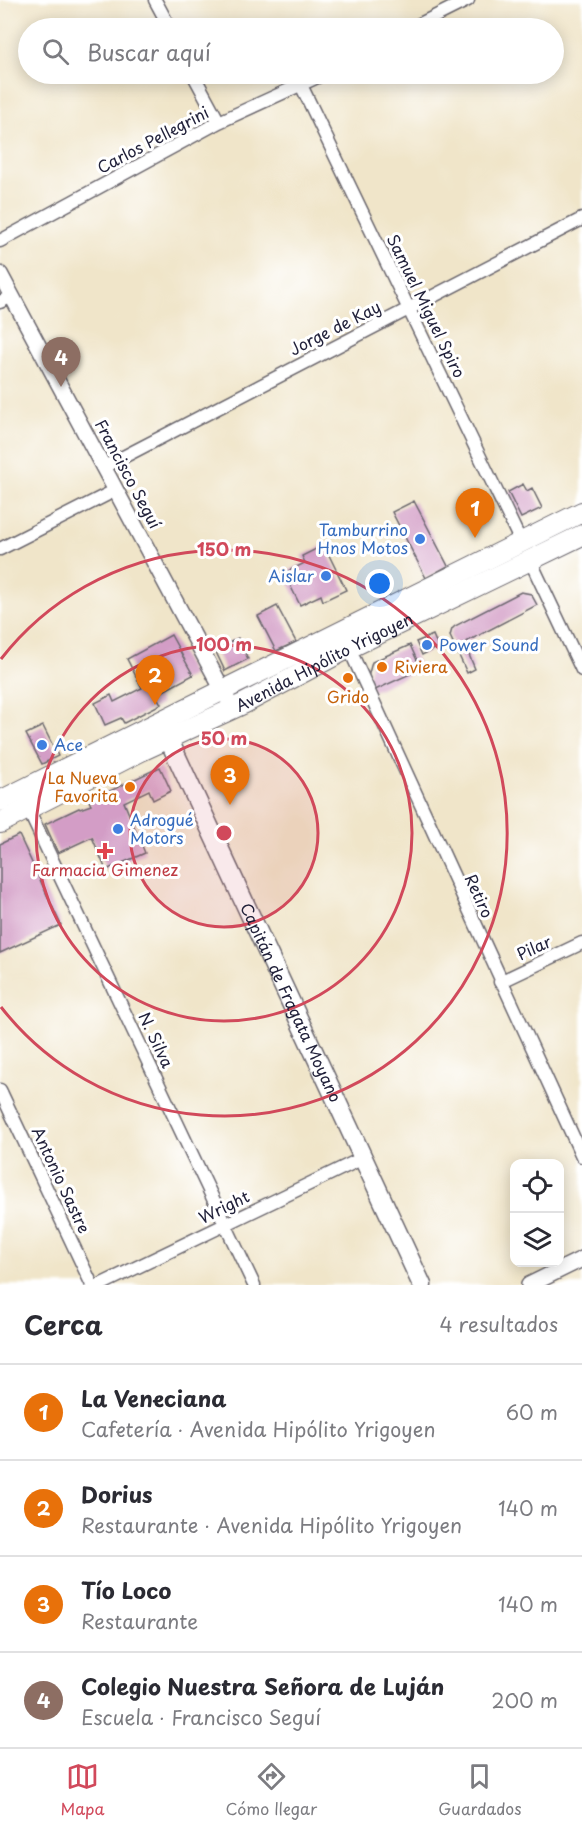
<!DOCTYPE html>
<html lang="es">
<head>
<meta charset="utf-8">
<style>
	:root { --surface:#fff; --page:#f2f2f3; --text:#2b2b33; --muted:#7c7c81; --line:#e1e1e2; --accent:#d1495b }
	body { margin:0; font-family:"Playpen Sans",sans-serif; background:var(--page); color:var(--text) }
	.controls { position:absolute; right:18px; bottom:18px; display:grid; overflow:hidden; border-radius:12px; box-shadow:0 3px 15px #0003 }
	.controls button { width:54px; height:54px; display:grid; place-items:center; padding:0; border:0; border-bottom:2px solid var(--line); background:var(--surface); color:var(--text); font:30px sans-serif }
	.you { position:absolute; left:380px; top:584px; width:21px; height:21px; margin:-15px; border:4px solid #fff; border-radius:50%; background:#1a73e8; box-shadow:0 0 0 9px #1a73e833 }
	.badge { display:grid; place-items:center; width:39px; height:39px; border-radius:50%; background:var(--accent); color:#fff; font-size:20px; font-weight:700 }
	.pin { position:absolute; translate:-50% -50px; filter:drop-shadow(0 2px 3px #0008) }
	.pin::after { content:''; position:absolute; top:32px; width:21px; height:18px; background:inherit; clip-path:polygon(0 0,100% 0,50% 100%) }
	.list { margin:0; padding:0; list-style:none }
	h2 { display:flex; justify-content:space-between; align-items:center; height:78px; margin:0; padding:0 24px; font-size:26px }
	h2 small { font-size:20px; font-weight:400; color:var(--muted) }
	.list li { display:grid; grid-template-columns:39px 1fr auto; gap:18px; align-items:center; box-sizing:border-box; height:96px; padding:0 24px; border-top:2px solid var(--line) }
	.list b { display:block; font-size:22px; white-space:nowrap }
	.list p { margin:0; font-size:20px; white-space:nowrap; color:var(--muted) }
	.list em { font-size:20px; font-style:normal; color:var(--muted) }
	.icon { flex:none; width:33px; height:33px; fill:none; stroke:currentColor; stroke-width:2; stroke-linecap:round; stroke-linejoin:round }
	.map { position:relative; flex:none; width:582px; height:1285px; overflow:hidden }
	.search { position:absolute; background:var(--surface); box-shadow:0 3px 15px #0003; left:18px; right:18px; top:18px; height:66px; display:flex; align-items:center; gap:15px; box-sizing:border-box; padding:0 21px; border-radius:33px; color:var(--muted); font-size:22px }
	.sheet { height:462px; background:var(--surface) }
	nav { display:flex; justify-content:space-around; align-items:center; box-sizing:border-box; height:84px; border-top:2px solid var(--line); background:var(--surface); font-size:16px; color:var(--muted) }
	nav a { display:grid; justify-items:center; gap:3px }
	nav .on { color:var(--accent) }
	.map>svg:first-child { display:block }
	.building { fill:#d39dc6 }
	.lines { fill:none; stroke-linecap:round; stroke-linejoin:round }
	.minor-casing { stroke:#6a666d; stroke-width:15 }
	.tertiary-casing { stroke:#6a666d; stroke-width:18 }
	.secondary-casing { stroke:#6a666d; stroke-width:21 }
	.primary-casing { stroke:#6a666d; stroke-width:22 }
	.minor { stroke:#fff; stroke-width:12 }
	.tertiary { stroke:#fff; stroke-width:15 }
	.secondary { stroke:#fff; stroke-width:18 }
	.primary { stroke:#fff; stroke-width:20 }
	.ring { fill:none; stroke:#d1495b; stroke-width:3 }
	.shop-dot { fill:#3f7fe0; stroke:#fff; stroke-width:2 }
	.food-dot { fill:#e8710a; stroke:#fff; stroke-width:2 }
	.health-dot { fill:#e0444e; stroke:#fff; stroke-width:2 }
	.labels { text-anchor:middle; stroke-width:6; stroke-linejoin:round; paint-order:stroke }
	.street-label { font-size:16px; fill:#22223b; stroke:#fff }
	.shop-label { font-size:16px; fill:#366cbe; stroke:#fff; text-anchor:start }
	.food-label { font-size:16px; fill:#c56008; stroke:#fff; text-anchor:start }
	.health-label { font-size:16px; fill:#be3a42; stroke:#fff }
	.centre { fill:#d1495b; stroke:#fff; stroke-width:3 }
	.ring-label { font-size:18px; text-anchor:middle; font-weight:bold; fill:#d1495b; stroke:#fff; stroke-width:6; stroke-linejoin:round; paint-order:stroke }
</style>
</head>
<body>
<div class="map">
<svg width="582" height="1285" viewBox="0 0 582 1285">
	<rect width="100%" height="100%" fill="#fff"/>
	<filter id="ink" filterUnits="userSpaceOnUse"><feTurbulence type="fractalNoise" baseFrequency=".0167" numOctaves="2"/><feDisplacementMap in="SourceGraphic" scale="12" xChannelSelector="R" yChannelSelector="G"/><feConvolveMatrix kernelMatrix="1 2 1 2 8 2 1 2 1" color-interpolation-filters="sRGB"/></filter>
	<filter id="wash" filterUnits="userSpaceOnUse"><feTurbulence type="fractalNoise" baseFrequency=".008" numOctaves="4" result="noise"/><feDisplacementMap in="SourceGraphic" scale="24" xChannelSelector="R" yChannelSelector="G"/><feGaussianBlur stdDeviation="1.35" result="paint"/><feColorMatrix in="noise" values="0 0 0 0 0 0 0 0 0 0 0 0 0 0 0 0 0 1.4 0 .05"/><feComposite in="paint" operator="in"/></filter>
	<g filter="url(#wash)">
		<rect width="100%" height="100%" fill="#f0e5c9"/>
		<g id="blocks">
			<path class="building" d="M 523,484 L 527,491 L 532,488 L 542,508 L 521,518 L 508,492 Z
				M 414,501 L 448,566 L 426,578 L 392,512 Z
				M 324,545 L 346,590 L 323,601 L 321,595 L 300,605 L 284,573 L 305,563 L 302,556 Z
				M 521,592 L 531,594 L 537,605 L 464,643 L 475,669 L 467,673 L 450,636 L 452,629 L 455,626 Z
				M 277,606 L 296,642 L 276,651 L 258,616 Z
				M 171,635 L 193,675 L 156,695 L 161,704 L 124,723 L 121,718 L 105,725 L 95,703 L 111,695 L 114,702 L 142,688 L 127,659 Z
				M 433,635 L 438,647 L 422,655 L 416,642 Z
				M 238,638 L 248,659 L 225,671 L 215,650 Z
				M 410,645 L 421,669 L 373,691 L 368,677 L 372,662 Z
				M 43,726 L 58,756 L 42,764 L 26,734 Z
				M 160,767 L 171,791 L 153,800 L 149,790 L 124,802 L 145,853 L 106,870 L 92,837 L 58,853 L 45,824 L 79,808 L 80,809 L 91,805 L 89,801 Z
				M 19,835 L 61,925 L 0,953 L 0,844 Z"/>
		</g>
	</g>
	<g filter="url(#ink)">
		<use href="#blocks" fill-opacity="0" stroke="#6a666d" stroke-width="1.5"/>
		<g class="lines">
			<defs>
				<path id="minor" d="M 155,0 L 170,28
					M 412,28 L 468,0
					M 193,74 L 219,122
					M 301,85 L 521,542
					M 0,241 L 219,122 L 324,74
					M 0,302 L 12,296
					M 104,467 L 582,219
					M 0,549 L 116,490
					M 530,560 L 582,670
					M 349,648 L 582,1156
					M 28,809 L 254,1285
					M 500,982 L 582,943
					M 0,1090 L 92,1285
					M 100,1285 L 363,1158"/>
				<path id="tertiary" d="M 0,274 L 227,698
					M 529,1285 L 582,1259"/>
				<g id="secondary">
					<path id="s1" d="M 162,725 L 422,1285"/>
				</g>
				<g id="primary">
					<path d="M 0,801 L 582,512"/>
					<path id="s2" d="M 0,823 L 141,751 L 245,703 L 349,648 L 582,535"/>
				</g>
			</defs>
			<use href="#minor" class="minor-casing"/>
			<use href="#tertiary" class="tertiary-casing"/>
			<use href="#secondary" class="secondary-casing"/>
			<use href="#primary" class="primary-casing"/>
			<use href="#minor" class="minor"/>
			<use href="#tertiary" class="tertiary"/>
			<use href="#secondary" class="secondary"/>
			<use href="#primary" class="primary"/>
		</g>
	</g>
	<circle cx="224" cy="833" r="94" fill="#d1495b" fill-opacity=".12"/>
	<g class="ring">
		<circle cx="224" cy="833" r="94"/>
		<circle cx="224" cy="833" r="188"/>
		<path d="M1 659A283 283 0 1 1 1 1007"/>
	</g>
	<g class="shop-dot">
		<circle cx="420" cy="539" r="6"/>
		<circle cx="326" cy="576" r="6"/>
		<circle cx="427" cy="645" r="6"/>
		<circle cx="42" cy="745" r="6"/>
		<circle cx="118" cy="829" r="6"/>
	</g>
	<g class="food-dot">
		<circle cx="382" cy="667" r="6"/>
		<circle cx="348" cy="678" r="6"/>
		<circle cx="130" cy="787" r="6"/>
	</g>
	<path class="health-dot" d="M102 842h6v6h6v6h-6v6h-6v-6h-6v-6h6z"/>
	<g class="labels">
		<g class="street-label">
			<text transform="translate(153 140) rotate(-28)" y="6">Carlos Pellegrini</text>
			<text transform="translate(426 306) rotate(64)" y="6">Samuel Miguel Spiro</text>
			<text transform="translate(335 328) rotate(-27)" y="6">Jorge de Kay</text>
			<text transform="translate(128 474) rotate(62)" y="6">Francisco Seguí</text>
			<text dy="6" stroke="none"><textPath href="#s2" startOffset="362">Avenida Hipólito Yrigoyen</textPath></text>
			<text transform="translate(479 896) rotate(66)" y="6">Retiro</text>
			<text transform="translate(534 948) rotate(-25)" y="6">Pilar</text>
			<text dy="6" stroke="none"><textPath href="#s1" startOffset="306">Capitán de Fragata Moyano</textPath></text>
			<text transform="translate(156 1040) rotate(65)" y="6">N. Silva</text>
			<text transform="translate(61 1180) rotate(65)" y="6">Antonio Sastre</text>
			<text transform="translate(224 1207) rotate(-26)" y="6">Wright</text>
		</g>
		<g class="shop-label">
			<text x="408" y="536" text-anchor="end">Tamburrino<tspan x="408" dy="18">Hnos Motos</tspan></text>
			<text x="314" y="582" text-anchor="end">Aislar</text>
			<text x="439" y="651">Power Sound</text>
			<text x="54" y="751">Ace</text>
			<text x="130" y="826">Adrogué<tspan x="130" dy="18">Motors</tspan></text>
		</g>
		<g class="food-label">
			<text x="394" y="673">Riviera</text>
			<text x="348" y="703" text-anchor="middle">Grido</text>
			<text x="118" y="784" text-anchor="end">La Nueva<tspan x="118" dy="18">Favorita</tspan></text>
		</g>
		<g class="health-label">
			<text x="105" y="876">Farmacia Gimenez</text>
		</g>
	</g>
	<circle cx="224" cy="833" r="9" class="centre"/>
	<g class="ring-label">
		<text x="224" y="556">150 m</text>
		<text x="224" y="651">100 m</text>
		<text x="224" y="745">50 m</text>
	</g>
</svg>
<div class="controls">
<button><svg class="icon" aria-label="locate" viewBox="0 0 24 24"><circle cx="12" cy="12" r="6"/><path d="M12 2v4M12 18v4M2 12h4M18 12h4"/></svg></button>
<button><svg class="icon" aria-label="layers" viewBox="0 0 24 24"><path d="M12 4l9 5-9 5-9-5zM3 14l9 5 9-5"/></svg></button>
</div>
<div class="you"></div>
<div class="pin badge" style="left:475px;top:538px;background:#e8710a">1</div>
<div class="pin badge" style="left:155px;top:705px;background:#e8710a">2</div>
<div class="pin badge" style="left:230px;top:805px;background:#e8710a">3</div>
<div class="pin badge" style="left:61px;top:387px;background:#8d6e63">4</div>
<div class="search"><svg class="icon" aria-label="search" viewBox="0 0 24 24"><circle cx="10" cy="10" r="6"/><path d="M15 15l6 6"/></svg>Buscar aquí</div>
</div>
<section class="sheet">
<h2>Cerca<small>4 resultados</small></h2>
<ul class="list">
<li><span class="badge" style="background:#e8710a">1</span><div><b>La Veneciana</b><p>Cafetería · Avenida Hipólito Yrigoyen</p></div><em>60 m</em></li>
<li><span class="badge" style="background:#e8710a">2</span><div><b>Dorius</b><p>Restaurante · Avenida Hipólito Yrigoyen</p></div><em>140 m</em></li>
<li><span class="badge" style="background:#e8710a">3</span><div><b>Tío Loco</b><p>Restaurante</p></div><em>140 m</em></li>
<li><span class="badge" style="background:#8d6e63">4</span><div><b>Colegio Nuestra Señora de Luján</b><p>Escuela · Francisco Seguí</p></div><em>200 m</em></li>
</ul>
</section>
<nav>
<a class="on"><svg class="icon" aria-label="map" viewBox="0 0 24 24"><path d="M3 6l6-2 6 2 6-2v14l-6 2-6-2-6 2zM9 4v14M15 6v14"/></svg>Mapa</a>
<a><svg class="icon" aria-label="directions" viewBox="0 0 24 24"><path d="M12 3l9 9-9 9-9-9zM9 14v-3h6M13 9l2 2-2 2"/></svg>Cómo llegar</a>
<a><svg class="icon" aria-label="saved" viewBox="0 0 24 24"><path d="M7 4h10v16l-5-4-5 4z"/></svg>Guardados</a>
</nav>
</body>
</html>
